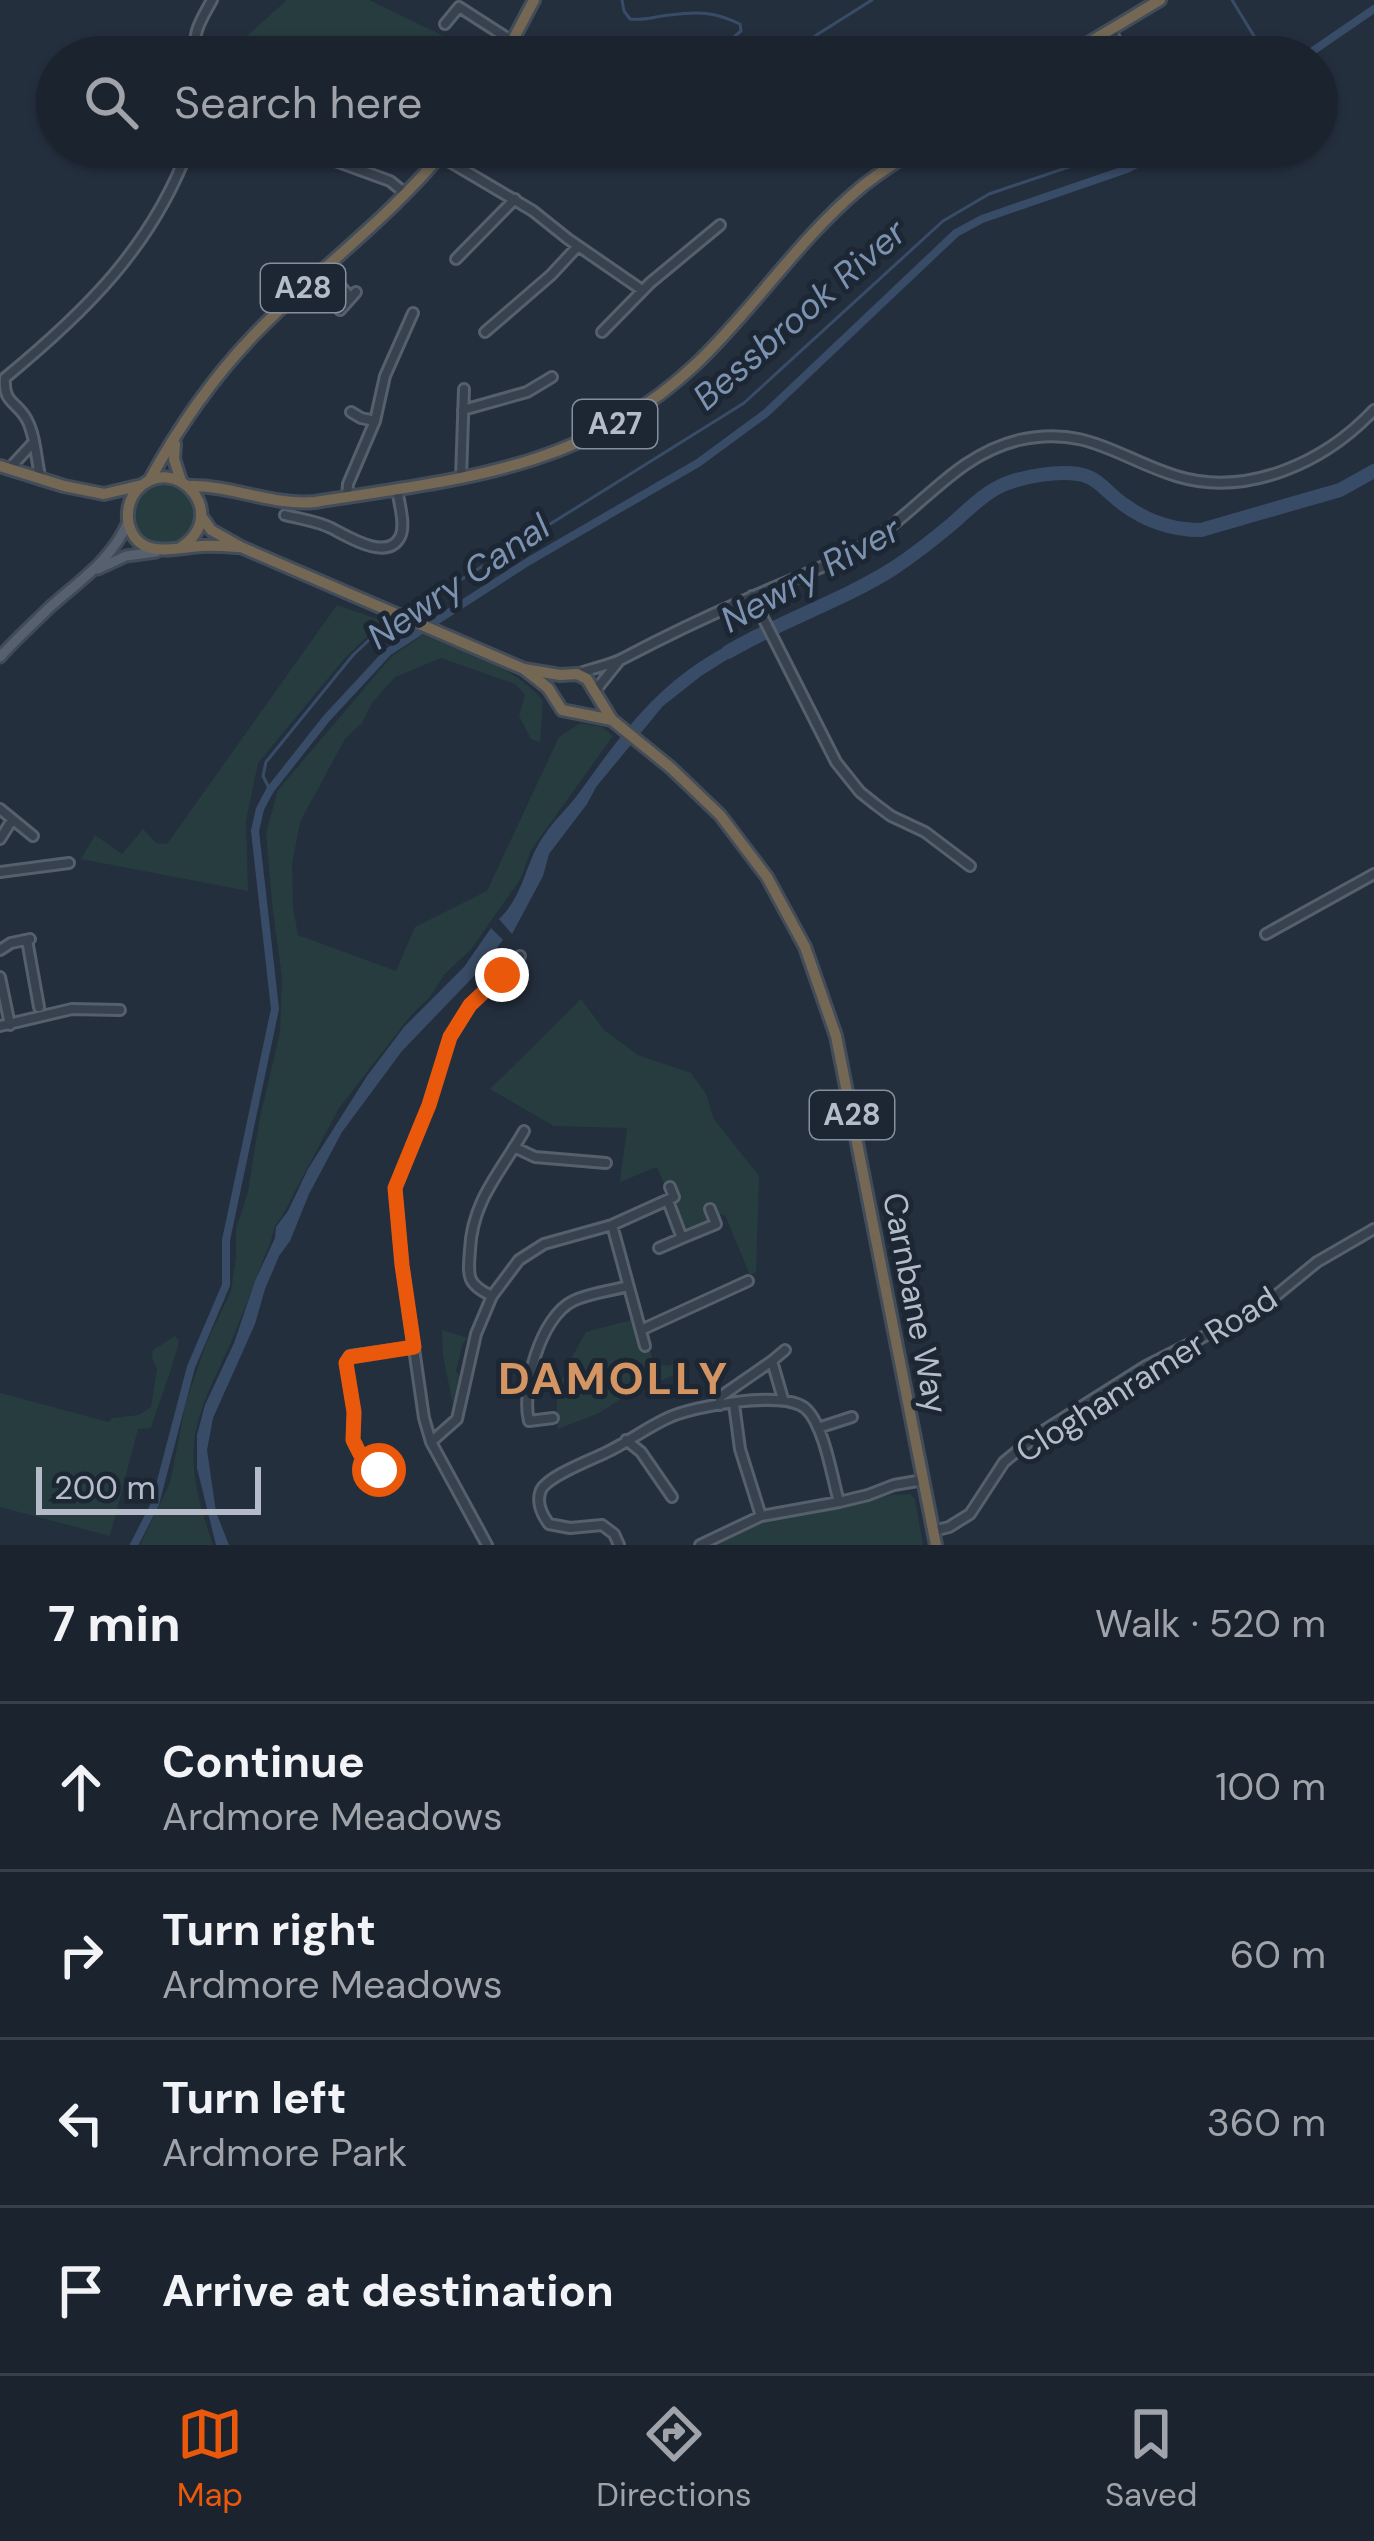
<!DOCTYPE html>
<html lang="en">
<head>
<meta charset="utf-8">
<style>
	:root { --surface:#1b232e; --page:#282f3a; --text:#f1f3f6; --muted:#a0a4aa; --line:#39404a; --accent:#ea580c }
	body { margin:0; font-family:"DM Sans",sans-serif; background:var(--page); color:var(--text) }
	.scale { position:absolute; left:36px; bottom:30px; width:225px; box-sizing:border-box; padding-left:12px; border:6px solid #b4bcc9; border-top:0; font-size:33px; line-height:42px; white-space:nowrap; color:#b4bcc9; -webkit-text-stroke:9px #1d2633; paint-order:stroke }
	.stop { position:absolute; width:36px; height:36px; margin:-27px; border:9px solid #ea580c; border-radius:50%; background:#fff }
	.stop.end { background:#ea580c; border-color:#fff; box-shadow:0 3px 12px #0008 }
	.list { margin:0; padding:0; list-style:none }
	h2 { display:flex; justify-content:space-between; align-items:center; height:156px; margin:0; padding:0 48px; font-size:51px }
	h2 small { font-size:39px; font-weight:400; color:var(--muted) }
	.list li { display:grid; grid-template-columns:78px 1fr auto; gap:36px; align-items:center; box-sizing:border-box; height:168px; padding:0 48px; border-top:3px solid var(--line) }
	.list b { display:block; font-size:45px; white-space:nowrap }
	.list p { margin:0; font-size:39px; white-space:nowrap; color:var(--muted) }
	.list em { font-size:39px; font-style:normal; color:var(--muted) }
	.icon { flex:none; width:66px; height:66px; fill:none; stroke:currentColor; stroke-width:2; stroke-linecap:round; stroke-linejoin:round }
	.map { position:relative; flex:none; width:1374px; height:1545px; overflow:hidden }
	.search { position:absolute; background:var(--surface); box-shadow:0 3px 9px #0004; left:36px; right:36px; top:36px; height:132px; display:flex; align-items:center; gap:30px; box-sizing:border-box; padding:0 42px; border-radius:66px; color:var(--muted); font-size:45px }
	.sheet { height:828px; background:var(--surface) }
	nav { display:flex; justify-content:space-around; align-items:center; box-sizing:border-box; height:168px; border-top:3px solid var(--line); background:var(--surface); font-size:33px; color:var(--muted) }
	nav a { display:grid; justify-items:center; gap:6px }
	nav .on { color:var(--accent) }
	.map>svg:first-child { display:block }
	.green { fill:#263c3f }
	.water { fill:#394c67 }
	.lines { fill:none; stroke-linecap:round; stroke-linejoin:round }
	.stream { stroke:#394c67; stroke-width:3 }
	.canal { stroke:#394c67; stroke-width:8 }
	.river { stroke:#394c67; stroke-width:14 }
	.minor-casing { stroke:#565f6c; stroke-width:14 }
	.major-casing { stroke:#414a57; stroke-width:15 }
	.highway-casing { stroke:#434c59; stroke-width:16 }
	.minor { stroke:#38414e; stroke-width:8 }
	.major { stroke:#56606e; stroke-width:9 }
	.highway { stroke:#746855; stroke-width:10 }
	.route { stroke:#ea580c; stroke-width:15 }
	.labels { text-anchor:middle; stroke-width:10; stroke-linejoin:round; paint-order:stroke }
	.shield { fill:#1d2633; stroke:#878f9c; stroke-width:3 }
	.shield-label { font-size:30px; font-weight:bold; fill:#b4bcc9 }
	.street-label { font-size:33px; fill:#b4bcc9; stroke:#1d2633 }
	.water-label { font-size:36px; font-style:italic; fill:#7c92b1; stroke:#1d2633 }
	.district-label { font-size:45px; font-weight:bold; letter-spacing:3px; fill:#d59563; stroke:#1d2633 }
</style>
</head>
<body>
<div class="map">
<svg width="1374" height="1545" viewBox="0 0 1374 1545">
	<rect width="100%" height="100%" fill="#242f3e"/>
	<path class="green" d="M 287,0 L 369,0 L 487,57 L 294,57 L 240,42 Z
		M134 514a31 31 0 1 1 62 0a31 31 0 1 1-62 0Z
		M 337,605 L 383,621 L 344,659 L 258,763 L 246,821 L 248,891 L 81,859 L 95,835 L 122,854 L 143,829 L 156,843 L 167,844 Z
		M 423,635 C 461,650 518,668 543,701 L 540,742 L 531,739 L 519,716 L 525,695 L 515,684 L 441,658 L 395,677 L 372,703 L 362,723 L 345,739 L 300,822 L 292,865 L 293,907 L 298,935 L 396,971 L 415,927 L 487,891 L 559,737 L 580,723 L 602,727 L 613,736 L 531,850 L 521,878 L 472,948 L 444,975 L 429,998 L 412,1014 L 339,1108 L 281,1218 C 273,1226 274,1233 270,1243 C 258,1272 248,1301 236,1330 C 221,1368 198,1404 194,1444 C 191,1479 202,1513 213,1545 L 140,1545 L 170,1483 L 186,1402 L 206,1344 L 231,1291 L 236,1258 L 236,1229 L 248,1192 L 259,1122 L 280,1032 L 282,977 L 273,912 L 266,833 L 278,790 L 391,657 Z
		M 581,999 L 604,1030 L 638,1055 L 691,1073 L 706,1094 L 714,1119 L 759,1176 L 756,1272 L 750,1275 L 725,1215 L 717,1214 L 713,1206 L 704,1209 L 708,1221 L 690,1229 L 685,1227 L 675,1206 L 681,1200 L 673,1181 L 664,1184 L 657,1167 L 620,1182 L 627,1128 L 554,1126 L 490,1089 Z
		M 631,1320 L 639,1347 L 649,1347 L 654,1363 L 668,1366 L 683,1361 L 686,1370 L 627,1395 L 599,1413 L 558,1429 C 552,1388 567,1366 586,1332 Z
		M 442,1330 L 468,1338 L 463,1343 L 456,1371 L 459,1376 L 453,1405 L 443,1355 Z
		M 175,1336 L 179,1341 C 172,1370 160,1399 151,1428 L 138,1429 L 110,1536 L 0,1507 L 0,1393 L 109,1422 L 112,1418 L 139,1415 L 151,1407 L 157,1369 L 152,1358 L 153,1350 Z
		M 910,1494 L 915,1499 L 923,1545 L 716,1545 L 728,1535 L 754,1524 L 892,1495 Z"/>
	<path class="water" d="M 740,639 L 747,647 L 701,676 L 663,706 L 596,787 L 587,804 L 549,854 L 543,876 L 512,934 L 499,919 C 525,894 524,865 543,837 C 553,821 568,808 579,793 C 628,725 662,677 740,639 Z
		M 491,928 L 503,940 L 475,975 L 402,1051 L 342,1132 L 309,1194 L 290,1241 L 279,1256 L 265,1289 L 255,1324 L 213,1418 L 207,1450 L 216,1512 L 229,1545 L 216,1545 L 197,1468 L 197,1435 L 205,1405 L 234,1343 L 255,1281 L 275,1238 L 276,1227 L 288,1211 L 308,1169 L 367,1076 L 404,1027 L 464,967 Z"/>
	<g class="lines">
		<path class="stream" d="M 622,0 L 624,11 L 630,19 C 644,21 656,16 670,15 C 698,11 715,12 740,24 L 741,31 L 735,36 L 739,46 L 758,57
			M 1232,0 L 1262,49 L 1261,57
			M 790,57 L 818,34 L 872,0
			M 406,614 L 744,403 L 943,221 L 989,194 L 1128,147
			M 270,790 L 263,776 L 266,762 L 353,655 L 368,641 L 398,619"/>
		<path class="canal" d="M 1304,57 L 1374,9
			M 134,1545 L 155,1504 L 191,1367 L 226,1285 L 226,1240 L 275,1009 L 255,831 L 260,809 L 270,790 L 326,719 L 388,652 L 529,561 L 698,463 L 766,413 L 956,233 L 982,219 L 1127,169 L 1171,147"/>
		<path class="river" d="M 728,652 C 782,620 842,601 894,568 C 915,554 934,539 953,523 C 969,509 985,492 1005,484 C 1025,476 1056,471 1078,474 C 1097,476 1108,494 1123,504 C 1146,521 1172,530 1201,530 L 1340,490 L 1374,471"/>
		<defs>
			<path id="minor" d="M 445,24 L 459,7 L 512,41
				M 1111,30 L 1124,57
				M 199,57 C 189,35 202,19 212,0
				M 440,156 L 533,211 L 568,239 L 642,290
				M 327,158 L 390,181 L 405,193
				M 456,259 L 515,199
				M 324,268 L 351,298
				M 340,310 L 356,292
				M 485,332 L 551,275 L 578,246
				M 602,332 L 650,283 L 720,225
				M 463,410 L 527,392 L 552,377
				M 351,412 L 361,418 L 375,421
				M 9,469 L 31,445
				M 461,478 L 464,389
				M 41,480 C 36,461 36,437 27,420 C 17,401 3,404 5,378 C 85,312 152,247 189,147
				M 347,497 L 348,484 L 375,421 L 385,376 L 413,313
				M 285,515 C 300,519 317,521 331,528 C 347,536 387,562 400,537 C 406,525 399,503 397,489
				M 752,596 L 836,762 L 860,792 L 875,804 L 891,816 L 925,832 L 970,866
				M 578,674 C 592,668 608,666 622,659 C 662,638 703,618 745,600 C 786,581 831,566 869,542 C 921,509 956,455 1019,440 C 1087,425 1118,458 1176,476 C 1248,498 1325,462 1374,410
				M 595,691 L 619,661
				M 0,809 L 33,836
				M 0,839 L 12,820
				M 0,872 L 69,863
				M 1266,934 L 1374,874
				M 27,940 L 39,1007
				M 0,950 L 11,943 L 30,939
				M 0,977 L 10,1025
				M 0,1026 L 72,1009 L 120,1010
				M 514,1147 L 535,1157 L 606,1163
				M 668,1201 L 682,1238 L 716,1224 L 710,1209
				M 612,1225 L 645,1346
				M 659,1248 L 682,1238
				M 492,1296 C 466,1284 468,1276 470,1250 C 472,1201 500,1173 524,1131
				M 641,1330 L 748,1281
				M 772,1361 L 785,1350
				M 734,1404 L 740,1449 L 761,1516
				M 720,1405 L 720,1397 L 772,1361 L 783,1399
				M 553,1418 L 529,1421 C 521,1389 540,1317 573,1301 C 589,1293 611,1291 628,1286
				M 818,1428 L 852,1417
				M 626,1440 L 641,1452 L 672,1497
				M 431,1442 L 457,1419 L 476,1334 L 492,1296 L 519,1260 L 544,1244 L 612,1225 L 674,1197 L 670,1187
				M 370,1485 L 379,1470 L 360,1454 L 353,1440 L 354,1412 L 346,1363 L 350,1356 L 414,1347
				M 933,1531 L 949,1527 L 970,1514 L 1004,1462 L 1037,1435 L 1146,1366 L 1262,1307 L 1317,1262 L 1374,1229
				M 487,1545 L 431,1442 L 424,1418 L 402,1265 L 395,1188 L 429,1105 L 450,1037 L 470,1005 L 520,956
				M 619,1545 L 614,1534 L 602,1525 L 570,1528 L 549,1524 C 542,1515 536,1502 541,1490 C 548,1476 591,1460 605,1453 C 627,1443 647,1427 670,1417 C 695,1406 782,1390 805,1408 C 824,1424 832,1477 839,1502
				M 700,1545 L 761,1516 L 839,1502 L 868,1495 L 894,1485 L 923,1480"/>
			<path id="major" d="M 98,569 L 126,556 L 156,552
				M 0,657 C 15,640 33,624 49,608 C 79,581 112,560 128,522"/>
			<path id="highway" d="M 504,57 L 534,0
				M 1065,57 L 1160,0
				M 175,444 L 174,459 L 181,481
				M 0,466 L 64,486 L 104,494 L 142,485
				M 149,481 C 177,430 212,379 252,337 C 315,271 391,218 447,147
				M 189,486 C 232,485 272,506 315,502 C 459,479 584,470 696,364 C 754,309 798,240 859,189 C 878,173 899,160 920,147
				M 202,517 L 211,530 L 241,547 L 524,669 L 548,688 L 562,710 L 612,720
				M 180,548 C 233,514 174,450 137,490 C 129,499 126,513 129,525 C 139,560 174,548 201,546 C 213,545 226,546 238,547
				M 524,669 L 560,675 L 577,674 L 587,679 L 612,720 L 671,768 L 720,815 L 767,877 L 805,947 L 836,1036 L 936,1545"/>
		</defs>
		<use href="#minor" class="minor-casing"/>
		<use href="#major" class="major-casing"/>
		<use href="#highway" class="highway-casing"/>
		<use href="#minor" class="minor"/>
		<use href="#major" class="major"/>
		<use href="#highway" class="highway"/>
	</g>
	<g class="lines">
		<path class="route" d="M 379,1470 L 360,1454 L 353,1440 L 354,1412 L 346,1363 L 350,1357 L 414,1347 L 402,1265 L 395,1188 L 429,1105 L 450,1037 L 470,1005 L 502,975"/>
	</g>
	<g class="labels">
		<g class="shield">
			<rect x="261" y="264" width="84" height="48" rx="9"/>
			<rect x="573" y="400" width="84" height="48" rx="9"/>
			<rect x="810" y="1091" width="84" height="48" rx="9"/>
		</g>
		<g class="shield-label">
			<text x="303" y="298">A28</text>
			<text x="615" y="434">A27</text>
			<text x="852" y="1125">A28</text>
		</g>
		<g class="street-label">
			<text transform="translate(916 1303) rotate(79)" y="12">Carnbane Way</text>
			<text transform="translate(1146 1374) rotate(-32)" y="12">Cloghanramer Road</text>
		</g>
		<g class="water-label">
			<text transform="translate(799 314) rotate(-41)" y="13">Bessbrook River</text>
			<text transform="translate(810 574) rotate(-29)" y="13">Newry River</text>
			<text transform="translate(458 581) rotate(-34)" y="13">Newry Canal</text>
		</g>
		<g class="district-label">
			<text x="614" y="1394">DAMOLLY</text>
		</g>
	</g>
</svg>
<div class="scale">200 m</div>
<div class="stop" style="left:379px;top:1470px"></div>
<div class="stop end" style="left:502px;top:975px"></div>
<div class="search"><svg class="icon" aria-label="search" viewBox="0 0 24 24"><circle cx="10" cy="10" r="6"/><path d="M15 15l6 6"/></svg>Search here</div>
</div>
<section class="sheet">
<h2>7 min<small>Walk · 520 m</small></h2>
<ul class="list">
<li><svg class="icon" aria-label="ahead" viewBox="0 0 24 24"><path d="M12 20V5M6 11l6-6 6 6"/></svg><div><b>Continue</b><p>Ardmore Meadows</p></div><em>100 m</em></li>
<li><svg class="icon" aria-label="right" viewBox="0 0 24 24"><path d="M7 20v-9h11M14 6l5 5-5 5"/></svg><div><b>Turn right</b><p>Ardmore Meadows</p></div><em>60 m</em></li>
<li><svg class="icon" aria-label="left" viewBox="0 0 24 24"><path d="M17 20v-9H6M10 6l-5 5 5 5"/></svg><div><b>Turn left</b><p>Ardmore Park</p></div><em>360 m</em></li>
<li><svg class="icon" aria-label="arrive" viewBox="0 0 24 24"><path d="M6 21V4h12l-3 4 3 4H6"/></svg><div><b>Arrive at destination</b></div></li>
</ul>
</section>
<nav>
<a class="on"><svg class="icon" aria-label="map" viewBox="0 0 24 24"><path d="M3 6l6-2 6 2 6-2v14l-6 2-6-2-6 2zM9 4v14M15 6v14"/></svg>Map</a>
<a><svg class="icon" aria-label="directions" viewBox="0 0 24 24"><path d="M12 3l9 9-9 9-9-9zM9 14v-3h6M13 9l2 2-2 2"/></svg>Directions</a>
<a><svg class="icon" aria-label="saved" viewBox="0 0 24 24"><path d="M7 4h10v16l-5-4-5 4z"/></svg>Saved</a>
</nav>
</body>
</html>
